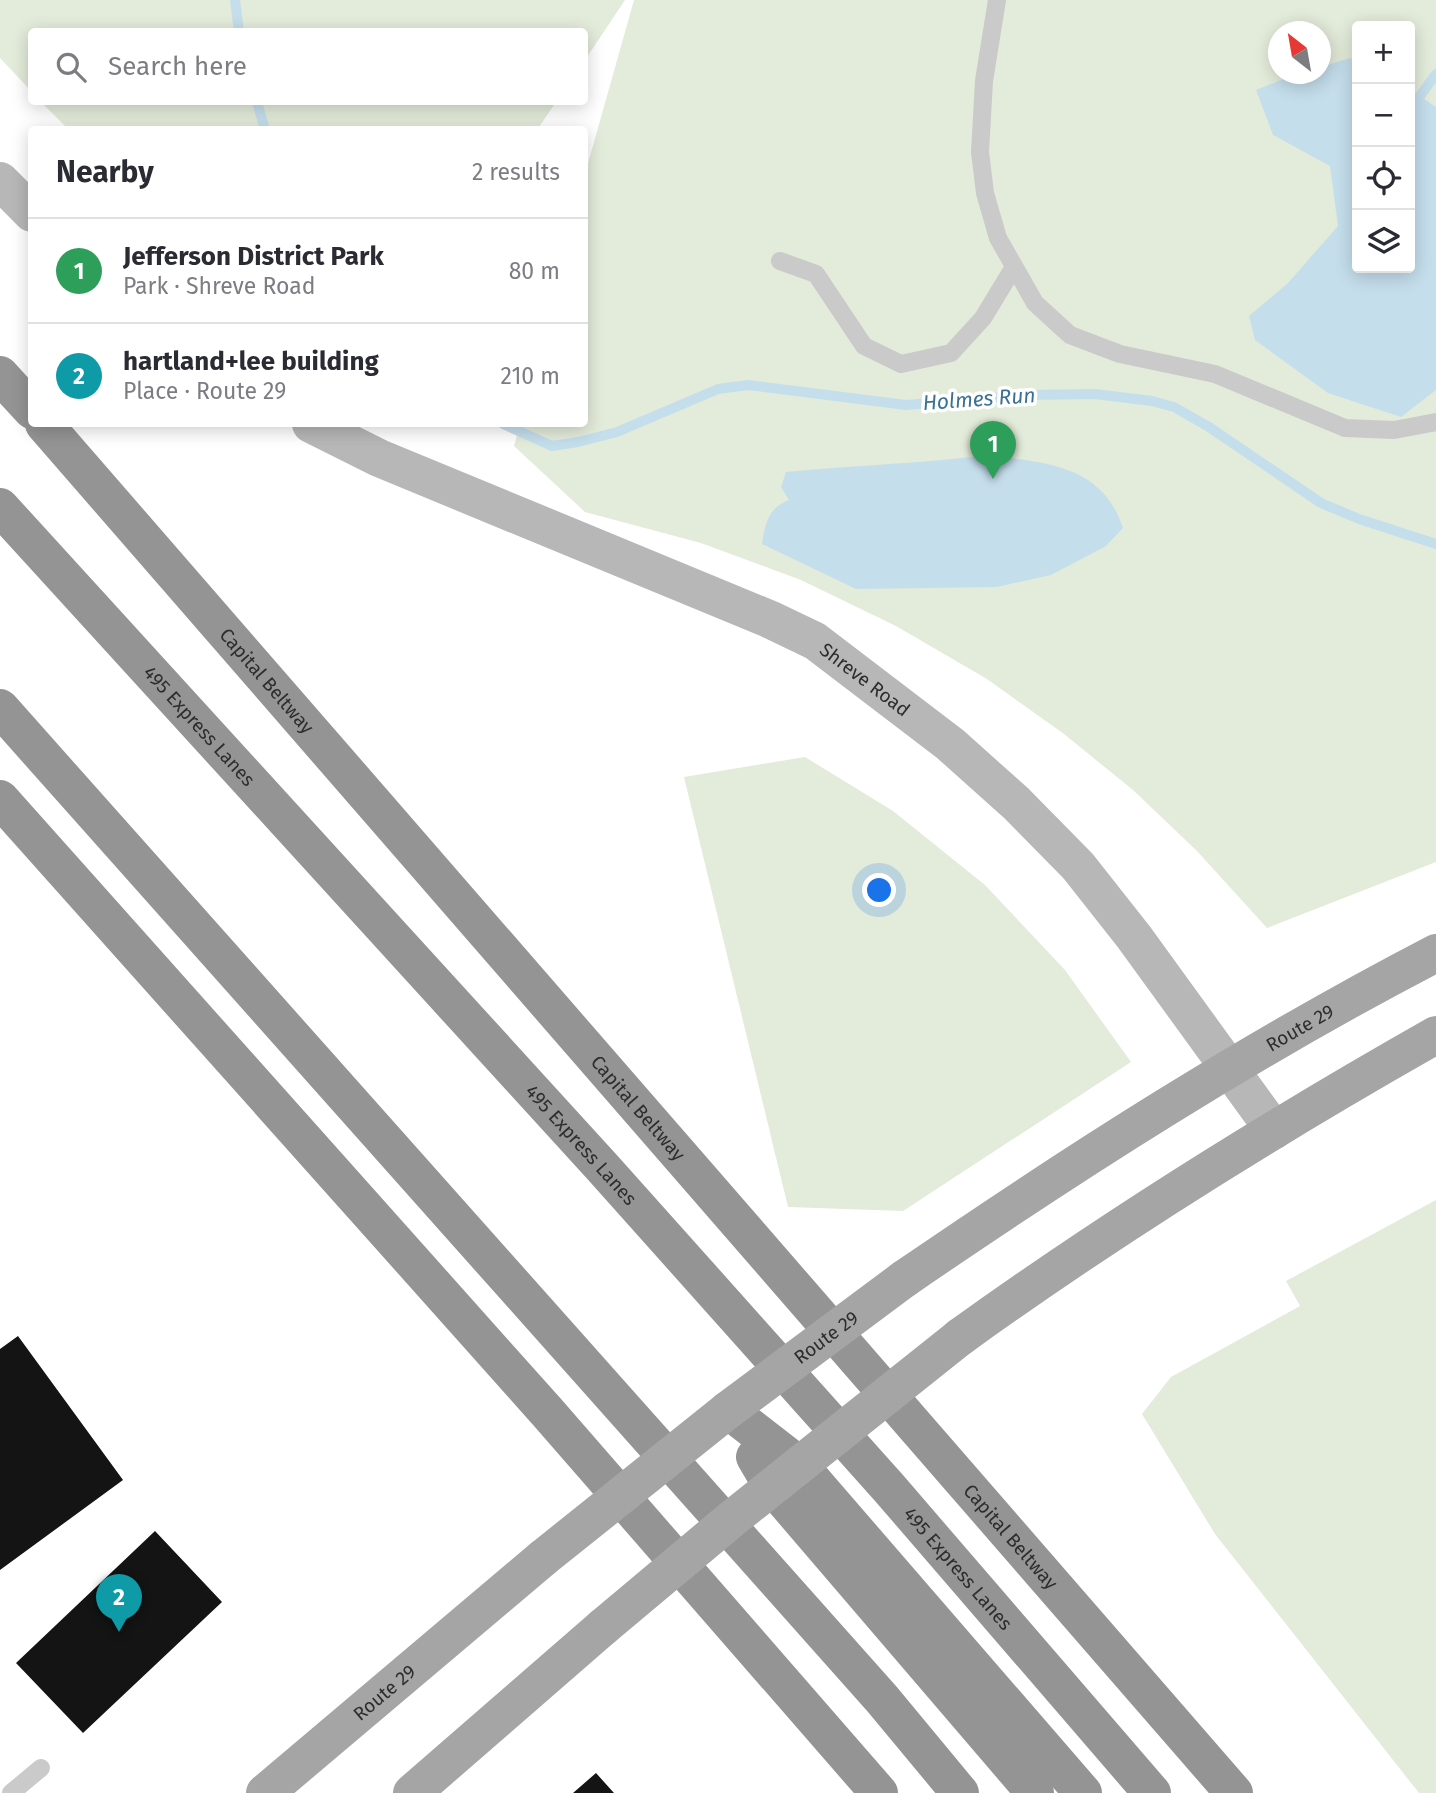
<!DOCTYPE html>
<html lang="en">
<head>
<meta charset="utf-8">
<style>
	:root { --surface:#fff; --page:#f2f2f3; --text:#2b2b33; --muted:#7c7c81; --line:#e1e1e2; --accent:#ec2739 }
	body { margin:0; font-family:"Fira Sans",sans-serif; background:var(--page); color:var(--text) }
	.controls { position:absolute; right:21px; top:21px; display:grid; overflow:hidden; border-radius:7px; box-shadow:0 4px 18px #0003 }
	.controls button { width:63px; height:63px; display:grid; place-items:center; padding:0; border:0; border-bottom:2px solid var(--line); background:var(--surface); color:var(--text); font:35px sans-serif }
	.compass { position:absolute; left:1268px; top:21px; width:63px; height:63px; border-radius:50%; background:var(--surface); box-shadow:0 4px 18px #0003; rotate:329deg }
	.you { position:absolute; left:880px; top:891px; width:24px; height:24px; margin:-18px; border:5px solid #fff; border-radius:50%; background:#1a73e8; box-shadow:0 0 0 10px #1a73e833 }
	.badge { display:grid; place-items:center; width:46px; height:46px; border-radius:50%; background:var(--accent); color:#fff; font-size:23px; font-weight:700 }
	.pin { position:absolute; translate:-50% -58px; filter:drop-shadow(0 2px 4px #0008) }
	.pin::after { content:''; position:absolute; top:37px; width:24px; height:21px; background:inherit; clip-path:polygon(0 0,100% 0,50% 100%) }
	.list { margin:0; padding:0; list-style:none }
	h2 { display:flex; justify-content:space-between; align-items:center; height:91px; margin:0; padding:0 28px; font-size:30px }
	h2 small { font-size:23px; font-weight:400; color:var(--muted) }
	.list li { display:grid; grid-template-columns:46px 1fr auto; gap:21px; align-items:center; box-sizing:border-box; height:105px; padding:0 28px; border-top:2px solid var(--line) }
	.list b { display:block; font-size:26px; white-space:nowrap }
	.list p { margin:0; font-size:23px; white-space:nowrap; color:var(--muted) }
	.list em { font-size:23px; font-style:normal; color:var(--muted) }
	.icon { flex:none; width:38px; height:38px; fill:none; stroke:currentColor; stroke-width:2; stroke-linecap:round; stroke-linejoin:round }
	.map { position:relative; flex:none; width:1436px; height:1793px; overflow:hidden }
	.search { position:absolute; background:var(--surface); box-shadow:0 4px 18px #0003; left:28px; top:28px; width:560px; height:77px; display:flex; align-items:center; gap:18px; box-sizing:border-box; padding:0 24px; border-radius:7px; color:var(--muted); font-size:26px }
	.panel { position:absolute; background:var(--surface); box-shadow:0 4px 18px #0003; left:28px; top:126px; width:560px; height:301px; border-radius:7px }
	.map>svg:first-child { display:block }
	.green { fill:#e3ebda; fill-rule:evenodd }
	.water { fill:#c5deec }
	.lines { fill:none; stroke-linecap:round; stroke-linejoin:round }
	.stream { stroke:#c5deec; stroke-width:10 }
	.building { fill:#141414 }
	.lane { stroke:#cacaca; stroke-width:18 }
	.secondary { stroke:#b7b7b7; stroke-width:38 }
	.primary { stroke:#a5a5a5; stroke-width:38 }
	.highway { stroke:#949494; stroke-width:38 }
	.primary-bridge { stroke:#a5a5a5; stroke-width:38 }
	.labels { text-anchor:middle; stroke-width:7; stroke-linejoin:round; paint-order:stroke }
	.street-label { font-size:19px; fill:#2d2d2d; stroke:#fff }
	.water-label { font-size:21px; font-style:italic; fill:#387192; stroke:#fff }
</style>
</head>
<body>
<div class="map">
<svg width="1436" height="1793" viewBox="0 0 1436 1793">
	<rect width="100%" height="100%" fill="#fff"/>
	<path class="green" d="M 0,0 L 625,0 L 585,60 L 584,32 L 32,32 L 31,91 L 0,58 Z
		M 634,0 L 1436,0 L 1436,862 L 1267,928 L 1197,851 L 1133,790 L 1064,734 L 987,679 L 896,626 L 801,580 L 701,543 L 585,512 L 514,446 L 520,424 L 584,424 L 585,174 ZM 1357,26 L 1410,26 L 1410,268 L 1357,268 ZM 1278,32 L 1320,32 L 1320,74 L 1278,74 Z
		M 41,102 L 556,102 L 537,130 L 68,129 Z
		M 805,757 L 893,811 L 985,885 L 1065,970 L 1131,1062 L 903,1211 L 788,1207 L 684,777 Z
		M 1436,1200 L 1436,1793 L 1419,1793 L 1215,1534 L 1142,1414 L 1171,1377 L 1300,1306 L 1286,1281 Z"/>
	<path class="water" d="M 1350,58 L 1357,61 L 1357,268 L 1410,268 L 1410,89 L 1436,107 L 1436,390 L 1401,417 L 1328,393 L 1255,340 L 1249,316 L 1288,283 L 1338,226 L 1330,166 L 1273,135 L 1256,90 L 1296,74 L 1320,74 L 1321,67 Z
		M 987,455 C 1045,463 1102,464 1123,528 L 1106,546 L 1051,575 L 997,587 L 856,589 L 762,544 C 765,524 768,508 789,500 L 781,487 L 786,472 C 853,465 920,464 987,455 Z"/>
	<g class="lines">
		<path class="stream" d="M 235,0 L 239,32
			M 1420,96 L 1436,74
			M 257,102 L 265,130
			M 503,424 L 552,446 L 578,442 L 617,432 L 718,389 L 748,385 L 906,405 L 1029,395 L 1095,394 L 1152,401 L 1174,407 L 1209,427 L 1321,503 L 1359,519 L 1436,544"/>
	</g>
	<path class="building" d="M 18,1336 L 123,1480 L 0,1570 L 0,1349 Z
		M 155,1531 L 222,1602 L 83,1733 L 16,1663 Z
		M 596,1773 L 614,1793 L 573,1793 Z"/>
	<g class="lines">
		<path class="lane" d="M 997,0 L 984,81 L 980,152 L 985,193 L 998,238 L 1035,303 L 1070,335 L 1120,354 L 1215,374 L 1345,428 L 1394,430 L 1436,422
			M 780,261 L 816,274 L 864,346 L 901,364 L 951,353 L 983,318 L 1014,267
			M 11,1793 L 41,1768"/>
		<g class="secondary">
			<path d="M 0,181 L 32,213"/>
			<path id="s1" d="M 311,424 L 379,458 L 769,619 L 815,641 L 950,744 L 1016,803 L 1078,866 L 1134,937 L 1274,1130"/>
		</g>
		<g class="primary">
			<path id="s2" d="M 904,1279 C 1076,1161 1251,1049 1436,953"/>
			<path d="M 960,1337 C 1114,1226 1270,1129 1436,1035"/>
			<path id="s3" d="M 265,1793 L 543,1558"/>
			<path d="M 412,1793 L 603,1627"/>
		</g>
		<g class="highway">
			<path d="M 0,375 L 32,410"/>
			<path id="s4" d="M 44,424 L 1234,1793"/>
			<path id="s5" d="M 0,507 L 603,1168 L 889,1488 L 1152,1793"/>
			<path d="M 0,708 L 882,1699 L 960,1793"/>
			<path d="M 0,799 L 548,1413 L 879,1793"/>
			<path d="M 728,1410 L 799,1465 L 1083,1793"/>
			<path d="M 755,1457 L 772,1486 L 1035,1793"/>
		</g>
		<g class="primary-bridge">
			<path id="s6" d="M 543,1558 L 728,1410 L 904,1279"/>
			<path d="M 603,1627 L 733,1518 L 960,1337"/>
		</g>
	</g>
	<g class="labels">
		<g class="street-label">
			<text dy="7" stroke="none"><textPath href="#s4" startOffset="340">Capital Beltway</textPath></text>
			<text dy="7" stroke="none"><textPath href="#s1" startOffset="612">Shreve Road</textPath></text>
			<text dy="7" stroke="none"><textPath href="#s5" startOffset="296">495 Express Lanes</textPath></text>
			<text dy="7" stroke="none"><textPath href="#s2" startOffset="469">Route 29</textPath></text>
			<text dy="7" stroke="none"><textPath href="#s4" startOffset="906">Capital Beltway</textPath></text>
			<text dy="7" stroke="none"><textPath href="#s5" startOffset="863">495 Express Lanes</textPath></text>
			<text dy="7" stroke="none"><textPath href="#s6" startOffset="359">Route 29</textPath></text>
			<text dy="7" stroke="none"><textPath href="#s4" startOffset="1474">Capital Beltway</textPath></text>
			<text dy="7" stroke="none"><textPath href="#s5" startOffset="1430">495 Express Lanes</textPath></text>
			<text dy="7" stroke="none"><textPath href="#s3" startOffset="156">Route 29</textPath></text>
		</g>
		<g class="water-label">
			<text transform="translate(979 399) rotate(-4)" y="7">Holmes Run</text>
		</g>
	</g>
</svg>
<div class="controls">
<button>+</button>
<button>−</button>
<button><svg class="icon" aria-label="locate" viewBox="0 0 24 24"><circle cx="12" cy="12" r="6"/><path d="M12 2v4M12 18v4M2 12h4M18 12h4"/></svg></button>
<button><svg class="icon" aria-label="layers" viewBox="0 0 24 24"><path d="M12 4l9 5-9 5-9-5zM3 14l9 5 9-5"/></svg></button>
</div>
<svg class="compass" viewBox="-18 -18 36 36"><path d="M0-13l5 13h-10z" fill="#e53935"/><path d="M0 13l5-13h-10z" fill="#7c7c81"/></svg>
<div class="you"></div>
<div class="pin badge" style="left:993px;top:479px;background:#2e9e5b">1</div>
<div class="pin badge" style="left:119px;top:1632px;background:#0f9aa8">2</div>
<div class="search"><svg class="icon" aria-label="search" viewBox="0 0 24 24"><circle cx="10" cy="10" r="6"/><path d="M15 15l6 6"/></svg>Search here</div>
<section class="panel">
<h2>Nearby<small>2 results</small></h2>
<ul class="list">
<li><span class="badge" style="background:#2e9e5b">1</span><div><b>Jefferson District Park</b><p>Park · Shreve Road</p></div><em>80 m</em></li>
<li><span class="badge" style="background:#0f9aa8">2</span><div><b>hartland+lee building</b><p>Place · Route 29</p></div><em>210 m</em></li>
</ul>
</section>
</div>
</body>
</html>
